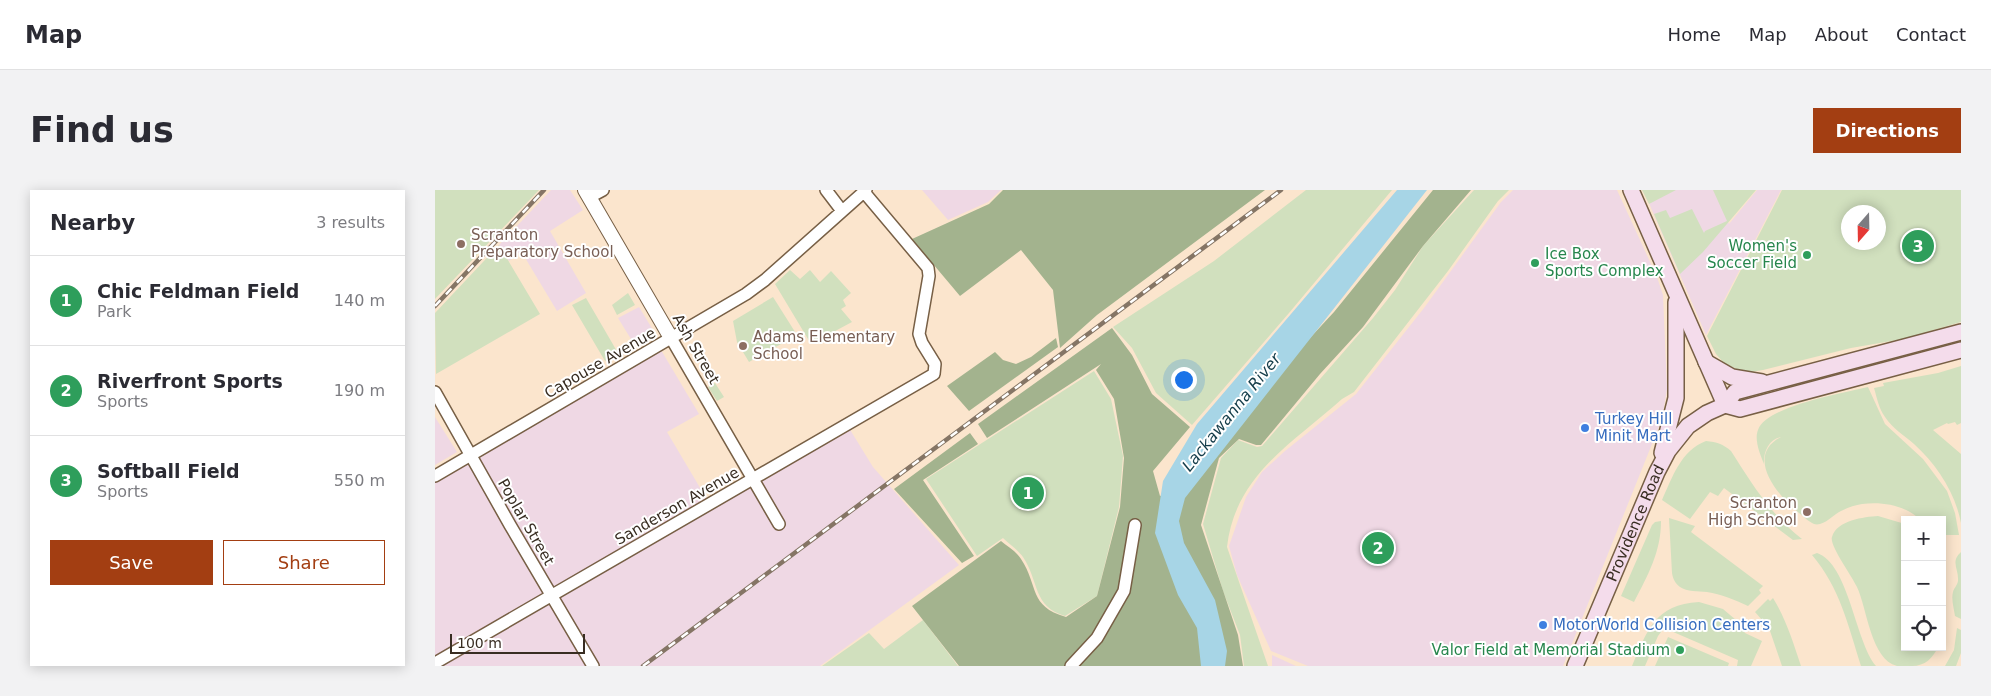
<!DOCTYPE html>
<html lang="en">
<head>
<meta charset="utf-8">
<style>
	:root { --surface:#fff; --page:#f2f2f3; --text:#2b2b33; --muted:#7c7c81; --line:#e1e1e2; --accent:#a33e12 }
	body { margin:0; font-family:"DejaVu Sans",sans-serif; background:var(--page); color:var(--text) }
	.controls { position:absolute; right:15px; bottom:15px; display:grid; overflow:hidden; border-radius:0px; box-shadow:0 2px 12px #0003 }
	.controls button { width:45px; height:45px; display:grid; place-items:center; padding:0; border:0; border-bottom:1px solid var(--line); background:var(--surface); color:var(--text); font:25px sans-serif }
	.compass { position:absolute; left:1406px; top:15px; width:45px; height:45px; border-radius:50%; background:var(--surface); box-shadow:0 2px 12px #0003; rotate:200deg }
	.scale { position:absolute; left:15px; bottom:12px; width:135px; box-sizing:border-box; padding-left:5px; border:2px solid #382d22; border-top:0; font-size:14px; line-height:18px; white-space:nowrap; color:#382d22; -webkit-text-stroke:4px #fff; paint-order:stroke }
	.you { position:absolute; left:748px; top:189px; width:18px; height:18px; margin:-12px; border:4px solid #fff; border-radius:50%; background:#1a73e8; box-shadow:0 0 0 8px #1a73e833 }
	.badge { display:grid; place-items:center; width:32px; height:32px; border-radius:50%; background:var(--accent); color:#fff; font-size:16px; font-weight:700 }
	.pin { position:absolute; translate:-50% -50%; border:2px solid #fff; box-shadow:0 1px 5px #0006 }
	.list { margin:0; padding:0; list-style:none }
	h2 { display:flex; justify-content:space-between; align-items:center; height:65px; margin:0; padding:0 20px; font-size:21px }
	h2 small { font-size:16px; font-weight:400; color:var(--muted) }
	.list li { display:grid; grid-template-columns:32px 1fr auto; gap:15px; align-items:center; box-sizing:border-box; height:90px; padding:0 20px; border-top:1px solid var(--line) }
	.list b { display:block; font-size:19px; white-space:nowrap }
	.list p { margin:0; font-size:16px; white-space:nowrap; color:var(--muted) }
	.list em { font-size:16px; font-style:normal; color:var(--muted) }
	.actions { display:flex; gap:10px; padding:15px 20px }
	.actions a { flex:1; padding:11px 0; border:1px solid var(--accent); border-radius:0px; text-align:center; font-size:18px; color:var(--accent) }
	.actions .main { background:var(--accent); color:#fff }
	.icon { flex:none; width:28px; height:28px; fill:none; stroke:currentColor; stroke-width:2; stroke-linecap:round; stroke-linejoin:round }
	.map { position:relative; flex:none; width:1526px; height:476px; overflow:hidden; border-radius:0px }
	header { display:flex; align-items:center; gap:30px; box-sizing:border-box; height:70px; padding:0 25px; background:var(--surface); border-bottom:1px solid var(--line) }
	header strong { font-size:24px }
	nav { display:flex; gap:28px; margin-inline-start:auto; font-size:18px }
	.intro { display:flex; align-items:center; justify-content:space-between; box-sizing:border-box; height:120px; padding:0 30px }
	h1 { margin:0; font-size:35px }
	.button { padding:12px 22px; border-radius:0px; background:var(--accent); color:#fff; font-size:18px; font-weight:700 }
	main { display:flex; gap:30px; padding:0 30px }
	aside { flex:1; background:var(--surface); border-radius:0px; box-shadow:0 2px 12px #0003 }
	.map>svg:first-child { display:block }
	.commercial { fill:#efd8e4 }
	.green { fill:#d1e0be; fill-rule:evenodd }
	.forest { fill:#a3b38e }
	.water { fill:#a7d5e6 }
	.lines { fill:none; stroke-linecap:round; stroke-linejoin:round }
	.minor-casing { stroke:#775f45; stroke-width:14 }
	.tertiary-casing { stroke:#775f45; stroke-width:16 }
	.secondary-casing { stroke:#775f45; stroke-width:18 }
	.minor { stroke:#fff; stroke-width:11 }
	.tertiary { stroke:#fff; stroke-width:14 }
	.secondary { stroke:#f4dceb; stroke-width:15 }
	.rail-casing { stroke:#857565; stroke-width:4.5 }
	.rail { stroke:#fff; stroke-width:2.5; stroke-dasharray:8; stroke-linecap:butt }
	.education-dot { fill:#8d6e63; stroke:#fff; stroke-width:2 }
	.leisure-dot { fill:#2e9e5b; stroke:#fff; stroke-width:2 }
	.shop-dot { fill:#3f7fe0; stroke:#fff; stroke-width:2 }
	.labels { text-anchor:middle; stroke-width:4; stroke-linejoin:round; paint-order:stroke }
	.education-label { font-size:15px; fill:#785e54; stroke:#fff; text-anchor:start }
	.leisure-label { font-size:15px; fill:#27864d; stroke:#fff; text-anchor:end }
	.street-label { font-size:15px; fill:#382d22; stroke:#fff }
	.shop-label { font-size:15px; fill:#366cbe; stroke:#fff; text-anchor:start }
	.water-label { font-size:16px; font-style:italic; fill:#143d4a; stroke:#fff }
</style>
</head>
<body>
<header>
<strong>Map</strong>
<nav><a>Home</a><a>Map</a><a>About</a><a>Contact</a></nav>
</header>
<div class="intro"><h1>Find us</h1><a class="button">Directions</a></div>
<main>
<aside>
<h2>Nearby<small>3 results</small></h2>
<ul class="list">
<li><span class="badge" style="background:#2e9e5b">1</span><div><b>Chic Feldman Field</b><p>Park</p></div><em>140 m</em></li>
<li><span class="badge" style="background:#2e9e5b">2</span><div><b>Riverfront Sports</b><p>Sports</p></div><em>190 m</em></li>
<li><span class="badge" style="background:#2e9e5b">3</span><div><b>Softball Field</b><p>Sports</p></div><em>550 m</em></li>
</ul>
<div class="actions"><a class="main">Save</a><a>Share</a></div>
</aside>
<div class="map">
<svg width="1526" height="476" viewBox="0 0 1526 476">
	<rect width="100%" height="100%" fill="#fbe5cd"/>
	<path class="commercial" d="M 116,0 L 135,0 L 148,20 L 115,41 L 151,103 L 122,121 L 86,61 L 74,71 L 64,55 Z
		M 487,0 L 566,0 L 553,12 L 513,30 Z
		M 1078,0 L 1182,0 L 1222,87 L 1228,105 L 1232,199 L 1227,229 L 1128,476 L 873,476 L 836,461 L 802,385 L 794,356 L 811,307 L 827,282 L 850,261 L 921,204 L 989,118 L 1066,12 Z
		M 1239,0 L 1279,0 L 1294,34 L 1322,0 L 1346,0 L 1271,145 L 1213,11 Z
		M 204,117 L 218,140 L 214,148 L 199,154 L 183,128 Z
		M 226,160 L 264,224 L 232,242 L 277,318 L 414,238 L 438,277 L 524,375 L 385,476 L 4,476 L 0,470 L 0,292 Z
		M 0,227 L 22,262 L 0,275 Z
		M 837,465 L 861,476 L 837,476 Z"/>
	<path class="green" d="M 0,0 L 104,0 L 0,109 Z
		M 871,0 L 957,0 L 854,123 L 757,235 L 721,203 L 697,158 L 678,137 L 779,71 Z
		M 1039,0 L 1074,0 L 1063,11 L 1013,81 L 919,202 L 907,209 C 858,253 800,285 792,357 L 833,476 L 809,476 L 805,445 L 788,401 L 768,334 L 786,268 L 803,250 L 822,257 L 827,256 L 938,128 L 960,100 L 988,56 Z
		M 1207,0 L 1241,0 L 1214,14 Z
		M 1278,0 L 1321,0 L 1268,62 L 1245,84 L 1219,24 L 1231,20 L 1235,28 L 1257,19 L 1269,43 L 1270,41 L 1292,31 Z
		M 1347,0 L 1526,0 L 1526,132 L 1468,149 L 1416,158 L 1328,180 L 1316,182 L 1306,181 L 1289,173 L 1281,164 L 1272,146 ZM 1414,22 L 1444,22 L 1444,52 L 1414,52 Z
		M 64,55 L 105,124 L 1,184 L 0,123 Z
		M 355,80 L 365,89 L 375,80 L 385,92 L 396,81 L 416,103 L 408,110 L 411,116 L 406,119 L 417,132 L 376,154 L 340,94 Z
		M 193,103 L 200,115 L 182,125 L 177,115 Z
		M 338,107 L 362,145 L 314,172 L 302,152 L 298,131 Z
		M 151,108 L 183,163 L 170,171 L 137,115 Z
		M 1526,176 L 1526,233 L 1522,235 L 1520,232 L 1513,234 L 1512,233 L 1498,240 L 1526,264 L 1526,333 C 1520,302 1502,275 1479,254 C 1469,245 1458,239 1450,227 C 1444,219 1442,208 1439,198 L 1449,196 L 1448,193 L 1503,183 Z
		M 659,181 L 676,209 L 688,266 L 684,317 L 662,406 L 630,426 C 598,417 604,391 588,367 C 583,360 574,354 568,348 L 542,366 L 491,289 Z
		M 280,193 L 289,207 L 282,211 L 273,197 Z
		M 1433,197 L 1450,234 L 1488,269 L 1512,301 L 1520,323 L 1524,345 L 1507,345 L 1507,330 C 1501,330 1494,331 1488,330 C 1484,329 1479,324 1475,322 C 1460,314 1444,312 1427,314 C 1420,315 1412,318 1406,321 C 1398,325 1388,337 1379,334 C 1374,332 1368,326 1364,323 C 1343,306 1309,266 1346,247 C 1334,249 1328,262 1329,274 C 1325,264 1319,250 1323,240 C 1331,216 1409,203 1433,197 Z
		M 1271,251 C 1282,252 1288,254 1296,261 C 1317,294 1336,325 1367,349 L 1358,350 L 1289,298 L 1283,306 L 1275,302 L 1255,329 L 1227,310 C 1237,288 1246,260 1271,251 Z
		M 1443,326 L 1470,334 L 1470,457 L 1503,457 C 1498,468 1490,476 1477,476 C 1472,476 1467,476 1462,476 C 1436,470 1432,418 1422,397 C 1417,386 1394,355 1397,347 C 1402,330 1429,327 1443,326 Z
		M 1234,328 L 1260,336 L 1256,342 L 1328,396 L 1324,400 L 1326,403 L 1313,416 C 1300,410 1286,404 1272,402 C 1263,401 1252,402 1245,397 C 1240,393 1238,389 1237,383 Z
		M 1226,331 C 1226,362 1213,385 1199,412 L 1186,406 L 1217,335 L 1220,332 Z
		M 1526,362 L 1526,429 L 1520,426 C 1519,419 1516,409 1518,402 C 1519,398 1522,396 1523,391 C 1524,379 1515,372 1526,362 Z
		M 1382,363 C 1414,374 1420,451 1441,476 L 1426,476 C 1413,435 1405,398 1377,365 Z
		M 1338,408 C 1351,429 1358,452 1366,476 L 1347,476 L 1334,438 L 1320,422 L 1333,409 L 1335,411 Z
		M 1264,412 L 1288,419 L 1301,430 L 1310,443 L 1327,451 L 1316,476 L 1302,476 L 1303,470 L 1229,438 L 1223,446 L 1210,476 L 1197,476 C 1212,441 1220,414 1264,412 Z
		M 488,430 L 523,476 L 387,476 L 434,443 L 449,459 Z
		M 1522,438 L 1526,440 L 1526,463 L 1521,476 L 1510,476 L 1519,460 Z
		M 1233,447 L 1294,473 L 1293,476 L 1220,476 Z"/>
	<path class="forest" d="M 568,0 L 830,0 L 662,125 L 625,158 L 618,100 L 586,60 L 525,106 L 477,49 L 554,14 Z
		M 998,0 L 1036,0 L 988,56 L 928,137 L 885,184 L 826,255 L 821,255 L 804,249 L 784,268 L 766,335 L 803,445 L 808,476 L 524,476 L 477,416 L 566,351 C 572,356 582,362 586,369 C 604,396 593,416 631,427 L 662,406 L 685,317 L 689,268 L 679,209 L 661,180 L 666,174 L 552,248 L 543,234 L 677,138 L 697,165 L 717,204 L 755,237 L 718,281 L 725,306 L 730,304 L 899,122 Z
		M 621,148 L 623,157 L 534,221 L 512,196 L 560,162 L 568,170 L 581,174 L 596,167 Z
		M 535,243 L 543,254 L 488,290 L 539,366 L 527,373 L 459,299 Z"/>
	<path class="water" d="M 962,0 L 992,0 L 750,308 L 744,331 L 749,353 L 780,410 L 792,461 L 790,476 L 766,476 L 762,438 L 743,405 L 720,343 L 728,291 L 762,234 Z"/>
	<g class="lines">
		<defs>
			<path id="minor" d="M 391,0 L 407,21
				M 155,7 L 168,0
				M 236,148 L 344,334
				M 0,202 L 75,335 L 158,476
				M 0,286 L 311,104 L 330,90 L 431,0
				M 0,473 L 499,184 L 500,174 L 487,153 L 484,144 L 494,86 L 493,78 L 429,2
				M 636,476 L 662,448 L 689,401 L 700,335"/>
			<path id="tertiary" d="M 150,0 L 236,148"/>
			<g id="secondary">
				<path d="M 1196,0 L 1290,215"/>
				<path d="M 1271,172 L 1297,187 L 1327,192"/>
				<path d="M 1290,215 L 1305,219 L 1526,160"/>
				<path d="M 1227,263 L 1241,208 L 1241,112"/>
				<path id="s1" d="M 1140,476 L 1222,282 L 1233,261 L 1253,236 L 1272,223 L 1290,215 L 1300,202 L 1526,142"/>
			</g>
		</defs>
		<use href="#minor" class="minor-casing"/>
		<use href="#tertiary" class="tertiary-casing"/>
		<use href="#secondary" class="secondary-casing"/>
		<use href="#minor" class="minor"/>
		<use href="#tertiary" class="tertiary"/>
		<use href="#secondary" class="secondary"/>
		<defs>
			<path id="rail" d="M 0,116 L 109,0
				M 208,476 L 846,0"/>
		</defs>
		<use href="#rail" class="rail-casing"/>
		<use href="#rail" class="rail"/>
	</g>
	<g class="education-dot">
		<circle cx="26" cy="54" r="5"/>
		<circle cx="308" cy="156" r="5"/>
		<circle cx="1372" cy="322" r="5"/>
	</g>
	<g class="leisure-dot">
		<circle cx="1372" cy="65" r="5"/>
		<circle cx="1100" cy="73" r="5"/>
		<circle cx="1245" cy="460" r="5"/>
	</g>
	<g class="shop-dot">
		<circle cx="1150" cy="238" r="5"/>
		<circle cx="1108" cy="435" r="5"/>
	</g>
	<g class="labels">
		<g class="education-label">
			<text x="36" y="50">Scranton<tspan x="36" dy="17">Preparatory School</tspan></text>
			<text x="318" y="152">Adams Elementary<tspan x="318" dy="17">School</tspan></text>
			<text x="1362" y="318" text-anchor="end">Scranton<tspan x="1362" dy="17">High School</tspan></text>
		</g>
		<g class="leisure-label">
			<text x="1362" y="61">Women's<tspan x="1362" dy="17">Soccer Field</tspan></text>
			<text x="1110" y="69" text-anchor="start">Ice Box<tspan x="1110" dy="17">Sports Complex</tspan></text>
			<text x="1235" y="465">Valor Field at Memorial Stadium</text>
		</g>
		<g class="street-label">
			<text transform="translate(261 159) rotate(60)" y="5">Ash Street</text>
			<text transform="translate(165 173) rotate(-30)" y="5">Capouse Avenue</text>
			<text transform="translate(242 316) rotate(-30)" y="5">Sanderson Avenue</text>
			<text transform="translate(91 332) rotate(60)" y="5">Poplar Street</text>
			<text dy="5" stroke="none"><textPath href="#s1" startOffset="155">Providence Road</textPath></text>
		</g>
		<g class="shop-label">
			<text x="1160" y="234">Turkey Hill<tspan x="1160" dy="17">Minit Mart</tspan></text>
			<text x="1118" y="440">MotorWorld Collision Centers</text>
		</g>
		<g class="water-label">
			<text transform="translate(796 222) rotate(-51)" y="6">Lackawanna River</text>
		</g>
	</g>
</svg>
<div class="controls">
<button>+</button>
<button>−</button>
<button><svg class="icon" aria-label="locate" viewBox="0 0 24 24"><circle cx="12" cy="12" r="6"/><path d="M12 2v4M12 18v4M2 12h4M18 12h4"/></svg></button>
</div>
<svg class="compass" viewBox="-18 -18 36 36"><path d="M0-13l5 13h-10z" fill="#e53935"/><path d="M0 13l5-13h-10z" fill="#7c7c81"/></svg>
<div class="scale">100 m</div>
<div class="you"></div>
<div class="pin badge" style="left:593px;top:303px;background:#2e9e5b">1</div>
<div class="pin badge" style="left:943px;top:358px;background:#2e9e5b">2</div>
<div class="pin badge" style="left:1483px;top:56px;background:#2e9e5b">3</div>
</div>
</main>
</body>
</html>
